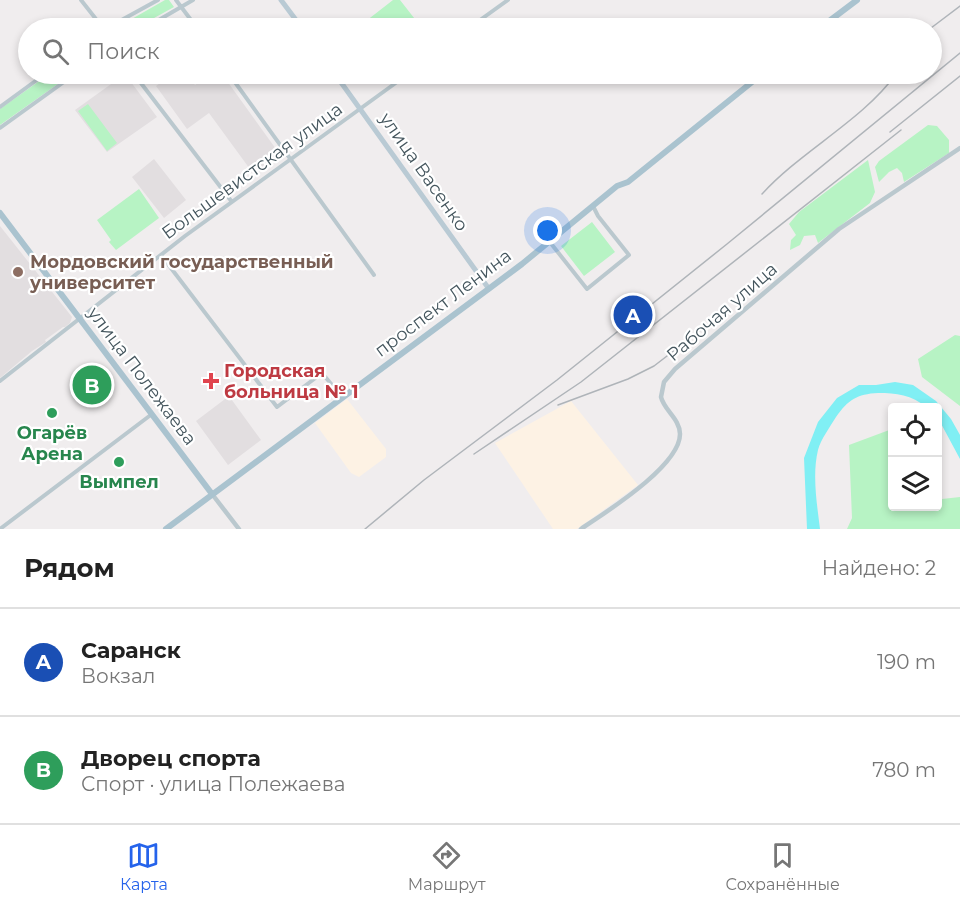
<!DOCTYPE html>
<html lang="ru">
<head>
<meta charset="utf-8">
<style>
	:root { --surface:#fff; --page:#f2f2f2; --text:#222; --muted:#767676; --line:#e0e0e0; --accent:#2563eb }
	body { margin:0; font-family:Montserrat,sans-serif; background:var(--page); color:var(--text) }
	.controls { position:absolute; right:18px; bottom:18px; display:grid; overflow:hidden; border-radius:6px; box-shadow:0 3px 9px #0003 }
	.controls button { width:54px; height:54px; display:grid; place-items:center; padding:0; border:0; border-bottom:2px solid var(--line); background:var(--surface); color:var(--text); font:30px sans-serif }
	.you { position:absolute; left:548px; top:231px; width:21px; height:21px; margin:-15px; border:4px solid #fff; border-radius:50%; background:#1a73e8; box-shadow:0 0 0 9px #1a73e833 }
	.badge { display:grid; place-items:center; width:39px; height:39px; border-radius:50%; background:var(--accent); color:#fff; font-size:20px; font-weight:700 }
	.pin { position:absolute; translate:-50% -50%; border:3px solid #fff; box-shadow:0 2px 6px #0006 }
	.list { margin:0; padding:0; list-style:none }
	h2 { display:flex; justify-content:space-between; align-items:center; height:78px; margin:0; padding:0 24px; font-size:26px }
	h2 small { font-size:20px; font-weight:400; color:var(--muted) }
	.list li { display:grid; grid-template-columns:39px 1fr auto; gap:18px; align-items:center; box-sizing:border-box; height:108px; padding:0 24px; border-top:2px solid var(--line) }
	.list b { display:block; font-size:22px; white-space:nowrap }
	.list p { margin:0; font-size:20px; white-space:nowrap; color:var(--muted) }
	.list em { font-size:20px; font-style:normal; color:var(--muted) }
	.icon { flex:none; width:33px; height:33px; fill:none; stroke:currentColor; stroke-width:2; stroke-linecap:round; stroke-linejoin:round }
	.map { position:relative; flex:none; width:960px; height:529px; overflow:hidden }
	.search { position:absolute; background:var(--surface); box-shadow:0 3px 9px #0003; left:18px; right:18px; top:18px; height:66px; display:flex; align-items:center; gap:15px; box-sizing:border-box; padding:0 21px; border-radius:33px; color:var(--muted); font-size:22px }
	.sheet { height:294px; background:var(--surface) }
	nav { display:flex; justify-content:space-around; align-items:center; box-sizing:border-box; height:84px; border-top:2px solid var(--line); background:var(--surface); font-size:16px; color:var(--muted) }
	nav a { display:grid; justify-items:center; gap:3px }
	nav .on { color:var(--accent) }
	.map>svg:first-child { display:block }
	.commercial { fill:#fdf2e4 }
	.education { fill:#e2dee0 }
	.green { fill:#b7f3c4 }
	.water { fill:#80eff4 }
	.lines { fill:none; stroke-linecap:round; stroke-linejoin:round }
	.minor { stroke:#bac8ce; stroke-width:4 }
	.tertiary { stroke:#bac8ce; stroke-width:4.5 }
	.secondary { stroke:#b9cad4; stroke-width:5 }
	.primary { stroke:#aac3cf; stroke-width:6 }
	.rail { stroke:#afb4b9; stroke-width:1.5 }
	.education-dot { fill:#8d6e63; stroke:#fff; stroke-width:2 }
	.health-dot { fill:#e0444e; stroke:#fff; stroke-width:2 }
	.leisure-dot { fill:#2e9e5b; stroke:#fff; stroke-width:2 }
	.labels { text-anchor:middle; stroke-width:4.5; stroke-linejoin:round; paint-order:stroke }
	.street-label { font-size:18px; fill:#44555d; stroke:#fff }
	.education-label { font-size:18px; font-weight:bold; fill:#785e54; stroke:#fff; text-anchor:start }
	.health-label { font-size:18px; font-weight:bold; fill:#be3a42; stroke:#fff; text-anchor:start }
	.leisure-label { font-size:18px; font-weight:bold; fill:#27864d; stroke:#fff }
</style>
</head>
<body>
<div class="map">
<svg width="960" height="529" viewBox="0 0 960 529">
	<rect width="100%" height="100%" fill="#f0edee"/>
	<path class="commercial" d="M 347,399 L 386,449 L 386,457 L 359,477 L 351,473 L 315,423 Z
		M 571,401 L 638,485 L 577,529 L 553,529 L 495,443 Z"/>
	<path class="education" d="M 125,74 L 157,117 L 107,152 L 75,110 Z
		M 173,74 L 187,74 L 195,85 L 211,74 L 222,74 L 281,156 L 255,176 L 209,113 L 187,129 L 156,86 Z
		M 154,159 L 186,200 L 164,218 L 132,177 Z
		M 0,226 L 72,317 L 70,323 L 65,327 L 63,327 L 45,340 L 46,342 L 32,351 L 0,378 Z
		M 229,396 L 261,440 L 228,465 L 196,421 Z"/>
	<path class="green" d="M 165,0 L 169,0 L 174,7 L 136,28 L 116,28 Z
		M 393,0 L 400,0 L 418,23 L 411,28 L 357,28 Z
		M 49,74 L 72,74 L 0,125 L 0,109 Z
		M 88,104 L 117,143 L 107,151 L 78,111 Z
		M 928,125 L 937,126 L 949,140 L 949,153 L 904,182 L 902,173 L 897,168 L 889,172 L 879,182 L 875,167 L 879,161 Z
		M 868,160 L 875,192 L 870,203 L 818,243 L 815,235 L 804,236 L 800,245 L 790,250 L 791,240 L 796,235 L 789,224 L 799,212 Z
		M 139,189 L 159,218 L 116,250 L 109,242 L 111,240 L 97,220 Z
		M 592,222 L 615,252 L 584,276 L 561,246 Z
		M 955,335 L 960,336 L 960,406 L 922,377 L 918,359 Z
		M 892,429 L 892,506 L 938,506 L 938,485 L 942,499 L 960,497 L 960,529 L 847,529 L 852,518 L 849,445 Z"/>
	<path class="water" d="M 895,382 L 913,385 L 936,401 L 951,419 L 960,435 L 960,459 L 938,418 L 938,407 L 926,407 C 912,395 896,393 878,393 C 857,394 848,400 836,417 C 830,427 821,439 818,450 C 812,475 817,504 820,529 L 807,529 L 804,458 L 818,422 L 837,398 L 859,385 L 876,385 Z"/>
	<g class="lines">
		<path class="minor" d="M 81,0 L 103,28
			M 176,0 L 197,28
			M 107,28 L 158,0
			M 145,28 L 193,0
			M 469,28 L 508,0
			M 134,74 L 232,202
			M 229,74 L 374,275
			M 0,107 L 45,74
			M 0,128 L 75,74
			M 549,241 L 587,289 L 629,255 L 598,216 L 593,206
			M 161,255 L 277,407 L 322,373 L 342,397
			M 0,381 L 185,236 L 408,74
			M 0,529 L 152,414"/>
		<path class="tertiary" d="M 212,494 L 239,529
			M 581,529 C 606,512 680,466 680,434 C 680,419 664,410 661,397 L 664,382 L 675,369 L 839,229 L 960,148"/>
		<path class="secondary" d="M 281,0 L 302,28
			M 335,74 L 489,289"/>
		<path class="primary" d="M 820,28 L 857,0
			M 0,213 L 212,494
			M 166,529 L 522,264 L 617,186 L 628,182 L 762,74"/>
		<path class="rail" d="M 931,28 L 960,6
			M 890,132 L 960,76
			M 762,194 C 801,151 863,120 896,74
			M 558,405 L 628,379 L 654,366 L 719,316
			M 474,454 L 581,382 L 901,130
			M 365,529 L 424,480 L 557,380 L 727,244 L 960,53"/>
	</g>
	<circle class="education-dot" cx="18" cy="272" r="6"/>
	<path class="health-dot" d="M208 372h6v6h6v6h-6v6h-6v-6h-6v-6h6z"/>
	<g class="leisure-dot">
		<circle cx="52" cy="413" r="6"/>
		<circle cx="119" cy="462" r="6"/>
	</g>
	<g class="labels">
		<g class="street-label">
			<text transform="translate(252 171) rotate(-36)" y="6">Большевистская улица</text>
			<text transform="translate(424 172) rotate(55)" y="6">улица Васенко</text>
			<text transform="translate(443 303) rotate(-37)" y="6">проспект Ленина</text>
			<text transform="translate(722 312) rotate(-41)" y="6">Рабочая улица</text>
			<text transform="translate(142 376) rotate(53)" y="6">улица Полежаева</text>
		</g>
		<g class="education-label">
			<text x="30" y="268">Мордовский государственный<tspan x="30" dy="21">университет</tspan></text>
		</g>
		<g class="health-label">
			<text x="224" y="377">Городская<tspan x="224" dy="21">больница № 1</tspan></text>
		</g>
		<g class="leisure-label">
			<text x="52" y="439">Огарёв<tspan x="52" dy="21">Арена</tspan></text>
			<text x="119" y="488">Вымпел</text>
		</g>
	</g>
</svg>
<div class="controls">
<button><svg class="icon" aria-label="locate" viewBox="0 0 24 24"><circle cx="12" cy="12" r="6"/><path d="M12 2v4M12 18v4M2 12h4M18 12h4"/></svg></button>
<button><svg class="icon" aria-label="layers" viewBox="0 0 24 24"><path d="M12 4l9 5-9 5-9-5zM3 14l9 5 9-5"/></svg></button>
</div>
<div class="you"></div>
<div class="pin badge" style="left:633px;top:315px;background:#1a4fb4">A</div>
<div class="pin badge" style="left:92px;top:385px;background:#2e9e5b">B</div>
<div class="search"><svg class="icon" aria-label="search" viewBox="0 0 24 24"><circle cx="10" cy="10" r="6"/><path d="M15 15l6 6"/></svg>Поиск</div>
</div>
<section class="sheet">
<h2>Рядом<small>Найдено: 2</small></h2>
<ul class="list">
<li><span class="badge" style="background:#1a4fb4">A</span><div><b>Саранск</b><p>Вокзал</p></div><em>190 m</em></li>
<li><span class="badge" style="background:#2e9e5b">B</span><div><b>Дворец cпорта</b><p>Спорт · улица Полежаева</p></div><em>780 m</em></li>
</ul>
</section>
<nav>
<a class="on"><svg class="icon" aria-label="map" viewBox="0 0 24 24"><path d="M3 6l6-2 6 2 6-2v14l-6 2-6-2-6 2zM9 4v14M15 6v14"/></svg>Карта</a>
<a><svg class="icon" aria-label="directions" viewBox="0 0 24 24"><path d="M12 3l9 9-9 9-9-9zM9 14v-3h6M13 9l2 2-2 2"/></svg>Маршрут</a>
<a><svg class="icon" aria-label="saved" viewBox="0 0 24 24"><path d="M7 4h10v16l-5-4-5 4z"/></svg>Сохранённые</a>
</nav>
</body>
</html>
